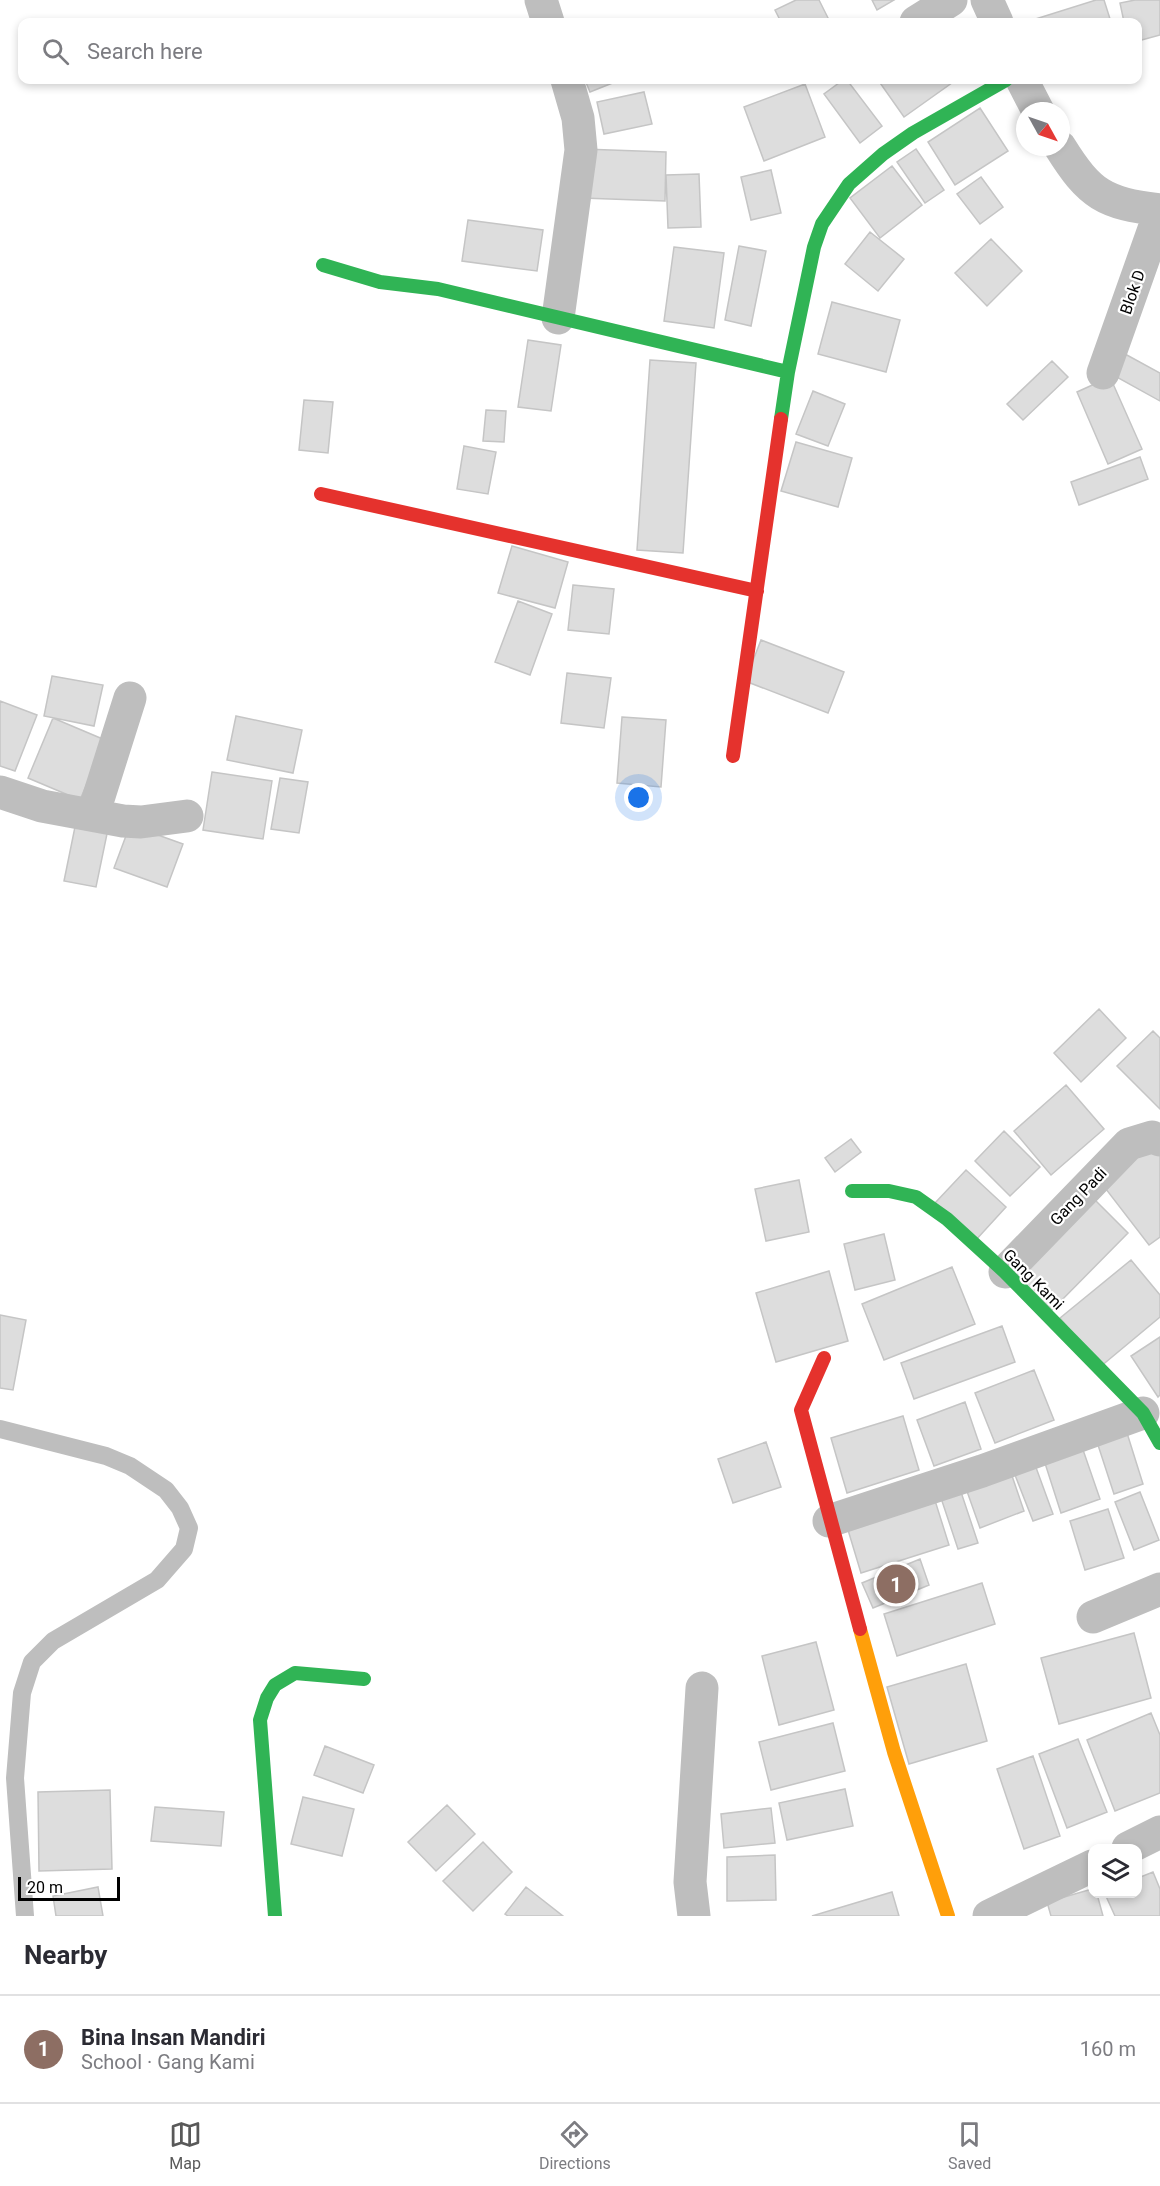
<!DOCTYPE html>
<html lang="en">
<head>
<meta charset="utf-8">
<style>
	:root { --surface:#fff; --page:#f7f7f7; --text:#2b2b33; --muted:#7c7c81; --line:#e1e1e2; --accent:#595959 }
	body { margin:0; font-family:Roboto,sans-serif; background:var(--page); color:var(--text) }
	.controls { position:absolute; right:18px; bottom:18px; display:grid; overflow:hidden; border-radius:12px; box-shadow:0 3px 9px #0003 }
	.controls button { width:54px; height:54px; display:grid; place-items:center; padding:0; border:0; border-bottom:2px solid var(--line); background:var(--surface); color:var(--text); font:30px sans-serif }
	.compass { position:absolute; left:1016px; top:102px; width:54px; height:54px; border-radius:50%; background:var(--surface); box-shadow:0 3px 9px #0003; rotate:130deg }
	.scale { position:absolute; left:18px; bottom:15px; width:102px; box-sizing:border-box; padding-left:6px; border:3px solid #000; border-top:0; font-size:16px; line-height:21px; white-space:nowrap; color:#000; -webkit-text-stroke:4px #fff; paint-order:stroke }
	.you { position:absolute; left:639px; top:798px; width:21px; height:21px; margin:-15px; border:4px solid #fff; border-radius:50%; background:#1a73e8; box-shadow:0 0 0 9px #1a73e833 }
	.badge { display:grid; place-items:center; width:39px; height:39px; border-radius:50%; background:var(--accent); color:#fff; font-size:20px; font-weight:700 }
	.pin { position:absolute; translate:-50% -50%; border:3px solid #fff; box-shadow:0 2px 6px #0006 }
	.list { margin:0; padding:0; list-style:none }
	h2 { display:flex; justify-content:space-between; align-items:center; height:78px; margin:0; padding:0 24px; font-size:26px }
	h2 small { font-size:20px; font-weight:400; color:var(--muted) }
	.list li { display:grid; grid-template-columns:39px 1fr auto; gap:18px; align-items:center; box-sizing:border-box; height:108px; padding:0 24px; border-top:2px solid var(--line) }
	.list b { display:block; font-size:22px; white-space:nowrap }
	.list p { margin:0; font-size:20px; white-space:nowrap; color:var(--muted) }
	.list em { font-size:20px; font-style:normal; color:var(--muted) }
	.icon { flex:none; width:33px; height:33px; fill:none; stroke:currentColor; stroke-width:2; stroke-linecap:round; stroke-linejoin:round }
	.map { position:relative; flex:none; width:1160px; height:1916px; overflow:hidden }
	.search { position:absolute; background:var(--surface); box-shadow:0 3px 9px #0003; left:18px; right:18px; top:18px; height:66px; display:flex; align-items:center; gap:15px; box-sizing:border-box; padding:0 21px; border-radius:12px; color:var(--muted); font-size:22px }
	.sheet { height:186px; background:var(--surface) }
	nav { display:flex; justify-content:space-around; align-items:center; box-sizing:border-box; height:84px; border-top:2px solid var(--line); background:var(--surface); font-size:16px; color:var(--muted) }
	nav a { display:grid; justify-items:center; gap:3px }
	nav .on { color:var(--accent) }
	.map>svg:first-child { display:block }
	.building { fill:#ddd; stroke:#c5c5c5; stroke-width:1.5 }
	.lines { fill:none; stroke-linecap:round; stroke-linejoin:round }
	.lane { stroke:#bebebe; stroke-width:18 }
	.street { stroke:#bebebe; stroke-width:33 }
	.fast { stroke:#30b455; stroke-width:14 }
	.slow { stroke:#ff9f0a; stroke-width:14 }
	.jam { stroke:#e5322d; stroke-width:14 }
	.labels { text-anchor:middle; stroke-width:4.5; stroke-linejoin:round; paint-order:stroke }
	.street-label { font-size:16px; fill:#000; stroke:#fff }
</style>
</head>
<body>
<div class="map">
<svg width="1160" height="1916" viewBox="0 0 1160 1916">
	<rect width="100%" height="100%" fill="#fff"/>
	<path class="building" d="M 796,0 L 819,0 L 830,22 L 781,22 L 775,10 Z
		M 872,0 L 894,0 L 877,10 Z
		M 1096,0 L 1104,0 L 1111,22 L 1026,22 Z
		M 1135,0 L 1160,0 L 1160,35 L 1138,41 L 1138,22 L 1124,22 L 1120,3 Z
		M 585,80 L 620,80 L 590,92 Z
		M 843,80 L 847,80 L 882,126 L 860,143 L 824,94 Z
		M 878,80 L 956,80 L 904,117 Z
		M 805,84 L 825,137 L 764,161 L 744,107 Z
		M 644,92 L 652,124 L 604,134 L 597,102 Z
		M 980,108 L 1008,151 L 955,185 L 928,142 Z
		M 583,149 L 666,152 L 665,201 L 582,198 Z
		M 916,149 L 944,190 L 925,203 L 897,162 Z
		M 892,166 L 922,205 L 880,238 L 850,198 Z
		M 771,170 L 781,213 L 751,220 L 741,177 Z
		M 699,174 L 701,227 L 668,228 L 666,175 Z
		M 981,177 L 1003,207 L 980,224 L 957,194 Z
		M 468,220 L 543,230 L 537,271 L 462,261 Z
		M 870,232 L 904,259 L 878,291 L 845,264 Z
		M 991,239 L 1022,271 L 987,306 L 955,273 Z
		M 739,246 L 766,251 L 751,326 L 725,320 Z
		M 674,247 L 724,253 L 714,328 L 664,321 Z
		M 832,302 L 900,320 L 886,372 L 818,354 Z
		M 528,340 L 561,345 L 551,411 L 518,407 Z
		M 1125,354 L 1160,373 L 1160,401 L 1113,375 Z
		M 650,360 L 696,363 L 683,553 L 637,550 Z
		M 1052,361 L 1068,377 L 1023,420 L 1007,404 Z
		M 1110,377 L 1142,449 L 1108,464 L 1077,392 Z
		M 813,391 L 845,404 L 828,446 L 796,434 Z
		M 304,400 L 333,402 L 328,453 L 299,450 Z
		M 486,410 L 506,411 L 504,442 L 483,441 Z
		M 796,442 L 852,458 L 838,507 L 781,491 Z
		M 464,446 L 496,452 L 488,494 L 457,489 Z
		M 1140,457 L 1148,479 L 1079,505 L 1071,482 Z
		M 512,546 L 568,562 L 555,608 L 498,593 Z
		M 573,585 L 614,589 L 609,634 L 568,630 Z
		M 518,601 L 552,614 L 530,675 L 495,662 Z
		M 761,640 L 844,672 L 828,713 L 745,681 Z
		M 567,673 L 611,678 L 604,728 L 561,723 Z
		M 52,676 L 103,685 L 94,726 L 44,716 Z
		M 0,701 L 37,715 L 15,771 L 0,766 Z
		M 236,716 L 302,730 L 293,773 L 227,760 Z
		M 622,717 L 666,720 L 661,787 L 617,783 Z
		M 53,718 L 105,740 L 80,800 L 28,778 Z
		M 212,772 L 272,781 L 263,839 L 203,830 Z
		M 280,778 L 308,782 L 299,833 L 271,829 Z
		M 76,822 L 108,829 L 96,887 L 64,881 Z
		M 130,825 L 183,844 L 167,887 L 114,868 Z
		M 1099,1009 L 1126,1038 L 1081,1082 L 1054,1053 Z
		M 1153,1031 L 1160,1038 L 1160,1109 L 1117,1066 Z
		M 1066,1085 L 1104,1129 L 1051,1175 L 1014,1131 Z
		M 1004,1131 L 1040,1167 L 1010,1196 L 975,1161 Z
		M 851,1139 L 861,1152 L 835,1172 L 825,1158 Z
		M 1154,1145 L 1160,1153 L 1160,1237 L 1149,1245 L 1102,1184 Z
		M 966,1170 L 1006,1207 L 975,1241 L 935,1203 Z
		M 799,1180 L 809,1232 L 766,1241 L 755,1189 Z
		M 1091,1196 L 1128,1233 L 1052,1310 L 1014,1274 Z
		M 884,1234 L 895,1280 L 855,1290 L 844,1244 Z
		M 1131,1260 L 1160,1295 L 1160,1317 L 1100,1367 L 1060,1318 Z
		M 952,1267 L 975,1324 L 884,1360 L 862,1304 Z
		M 829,1271 L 848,1341 L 776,1362 L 756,1293 Z
		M 0,1315 L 26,1320 L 13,1390 L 0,1388 Z
		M 1002,1326 L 1015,1362 L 914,1399 L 901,1363 Z
		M 1160,1337 L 1160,1395 L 1158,1397 L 1131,1356 Z
		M 1034,1370 L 1054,1420 L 995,1443 L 975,1393 Z
		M 965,1402 L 981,1449 L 934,1466 L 917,1420 Z
		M 903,1416 L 919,1470 L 847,1493 L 831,1438 Z
		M 1127,1433 L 1143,1484 L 1114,1494 L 1097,1442 Z
		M 766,1442 L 781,1487 L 733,1503 L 718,1459 Z
		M 1081,1444 L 1100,1499 L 1061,1513 L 1043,1457 Z
		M 1034,1462 L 1053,1514 L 1033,1521 L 1013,1470 Z
		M 1008,1464 L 1024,1511 L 980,1528 L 963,1480 Z
		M 959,1486 L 978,1543 L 958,1549 L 939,1492 Z
		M 932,1491 L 949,1545 L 861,1573 L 845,1520 Z
		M 1140,1492 L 1159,1540 L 1134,1550 L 1115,1502 Z
		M 1108,1509 L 1124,1558 L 1085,1570 L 1070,1521 Z
		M 920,1559 L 929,1585 L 873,1608 L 862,1583 Z
		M 982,1583 L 995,1624 L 897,1656 L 884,1614 Z
		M 1134,1633 L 1151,1698 L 1059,1724 L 1041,1658 Z
		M 816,1642 L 834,1710 L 779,1725 L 762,1656 Z
		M 966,1664 L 987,1741 L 909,1764 L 887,1687 Z
		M 1151,1713 L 1160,1735 L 1160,1793 L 1115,1811 L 1087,1740 Z
		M 833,1723 L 845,1771 L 771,1790 L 759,1742 Z
		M 1078,1739 L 1107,1812 L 1067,1828 L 1039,1754 Z
		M 325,1746 L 374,1765 L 363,1793 L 314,1775 Z
		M 1033,1756 L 1060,1836 L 1024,1849 L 997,1769 Z
		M 845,1789 L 853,1826 L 787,1840 L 779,1803 Z
		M 110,1790 L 112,1869 L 39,1871 L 38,1792 Z
		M 303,1797 L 354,1809 L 342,1856 L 291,1844 Z
		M 447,1805 L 475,1834 L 436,1871 L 408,1842 Z
		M 155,1807 L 224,1812 L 221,1846 L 151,1841 Z
		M 771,1808 L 775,1843 L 724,1848 L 721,1814 Z
		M 483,1842 L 512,1872 L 473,1911 L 443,1881 Z
		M 775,1855 L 776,1900 L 727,1901 L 727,1857 Z
		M 1153,1872 L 1160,1889 L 1160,1916 L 1115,1916 L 1105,1894 L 1138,1894 L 1138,1878 Z
		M 98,1887 L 103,1916 L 56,1916 L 53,1896 Z
		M 526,1887 L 563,1916 L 508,1916 L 505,1914 Z
		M 1092,1889 L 1092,1894 L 1097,1894 L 1103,1916 L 1051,1916 L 1047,1902 Z
		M 892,1892 L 899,1916 L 812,1916 Z"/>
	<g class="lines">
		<path class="lane" d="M 0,1429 L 106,1456 L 130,1466 L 166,1490 L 180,1508 L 189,1528 L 184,1549 L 157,1580 L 53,1641 L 32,1662 L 22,1693 L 15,1778 L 25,1916"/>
		<path class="street" d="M 541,0 L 548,22
			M 987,0 L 997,22
			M 916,22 L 951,0
			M 1022,80 L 1038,111
			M 1060,147 C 1090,195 1104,203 1160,210
			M 558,318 L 581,150 L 578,118 L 567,80
			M 1103,373 L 1160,212
			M 0,792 L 42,806 L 123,821 L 141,822 L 187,816
			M 93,815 L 130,698
			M 1005,1272 L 1129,1144 L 1152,1137 L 1160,1140
			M 829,1521 L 982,1471 L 1143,1413
			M 1093,1617 L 1160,1589
			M 1128,1848 L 1160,1832
			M 694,1916 L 690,1882 L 702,1688
			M 989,1916 L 1092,1866"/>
		<path class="fast" d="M 323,265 L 380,282 L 438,289 L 788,372
			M 781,419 L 788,372 L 814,247 L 822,224 L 849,184 L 883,154 L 913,133 L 1006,80
			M 852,1191 L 889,1191 L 916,1197 L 947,1219 L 1005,1272 L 1143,1413 L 1160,1443
			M 275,1916 L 260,1720 L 267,1698 L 275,1685 L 295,1673 L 364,1679"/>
		<path class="slow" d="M 860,1629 L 894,1752 L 948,1916"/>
		<path class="jam" d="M 321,494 L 757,591
			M 733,756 L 781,419
			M 824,1358 L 801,1410 L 860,1629"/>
	</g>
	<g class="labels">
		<g class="street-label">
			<text transform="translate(1132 292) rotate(-71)" y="6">Blok D</text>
			<text transform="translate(1078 1196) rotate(-46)" y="6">Gang Padi</text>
			<text transform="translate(1034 1279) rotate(45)" y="6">Gang Kami</text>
		</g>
	</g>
</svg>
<div class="controls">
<button><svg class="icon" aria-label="layers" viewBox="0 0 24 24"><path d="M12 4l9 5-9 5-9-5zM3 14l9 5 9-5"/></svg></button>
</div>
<svg class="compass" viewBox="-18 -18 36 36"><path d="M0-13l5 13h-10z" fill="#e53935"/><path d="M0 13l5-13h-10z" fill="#7c7c81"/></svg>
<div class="scale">20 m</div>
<div class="you"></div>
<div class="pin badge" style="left:896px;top:1584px;background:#8d6e63">1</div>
<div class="search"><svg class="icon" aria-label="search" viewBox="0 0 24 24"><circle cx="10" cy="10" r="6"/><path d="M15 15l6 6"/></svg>Search here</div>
</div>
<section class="sheet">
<h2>Nearby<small></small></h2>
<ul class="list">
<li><span class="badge" style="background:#8d6e63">1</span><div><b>Bina Insan Mandiri</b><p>School · Gang Kami</p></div><em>160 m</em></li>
</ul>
</section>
<nav>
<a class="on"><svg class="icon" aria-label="map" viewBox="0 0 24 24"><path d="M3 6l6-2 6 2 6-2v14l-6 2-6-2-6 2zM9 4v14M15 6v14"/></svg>Map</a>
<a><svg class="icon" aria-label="directions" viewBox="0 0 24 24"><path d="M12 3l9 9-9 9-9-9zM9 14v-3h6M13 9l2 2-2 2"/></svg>Directions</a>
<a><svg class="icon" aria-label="saved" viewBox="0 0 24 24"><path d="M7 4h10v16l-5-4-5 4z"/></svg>Saved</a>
</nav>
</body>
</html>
